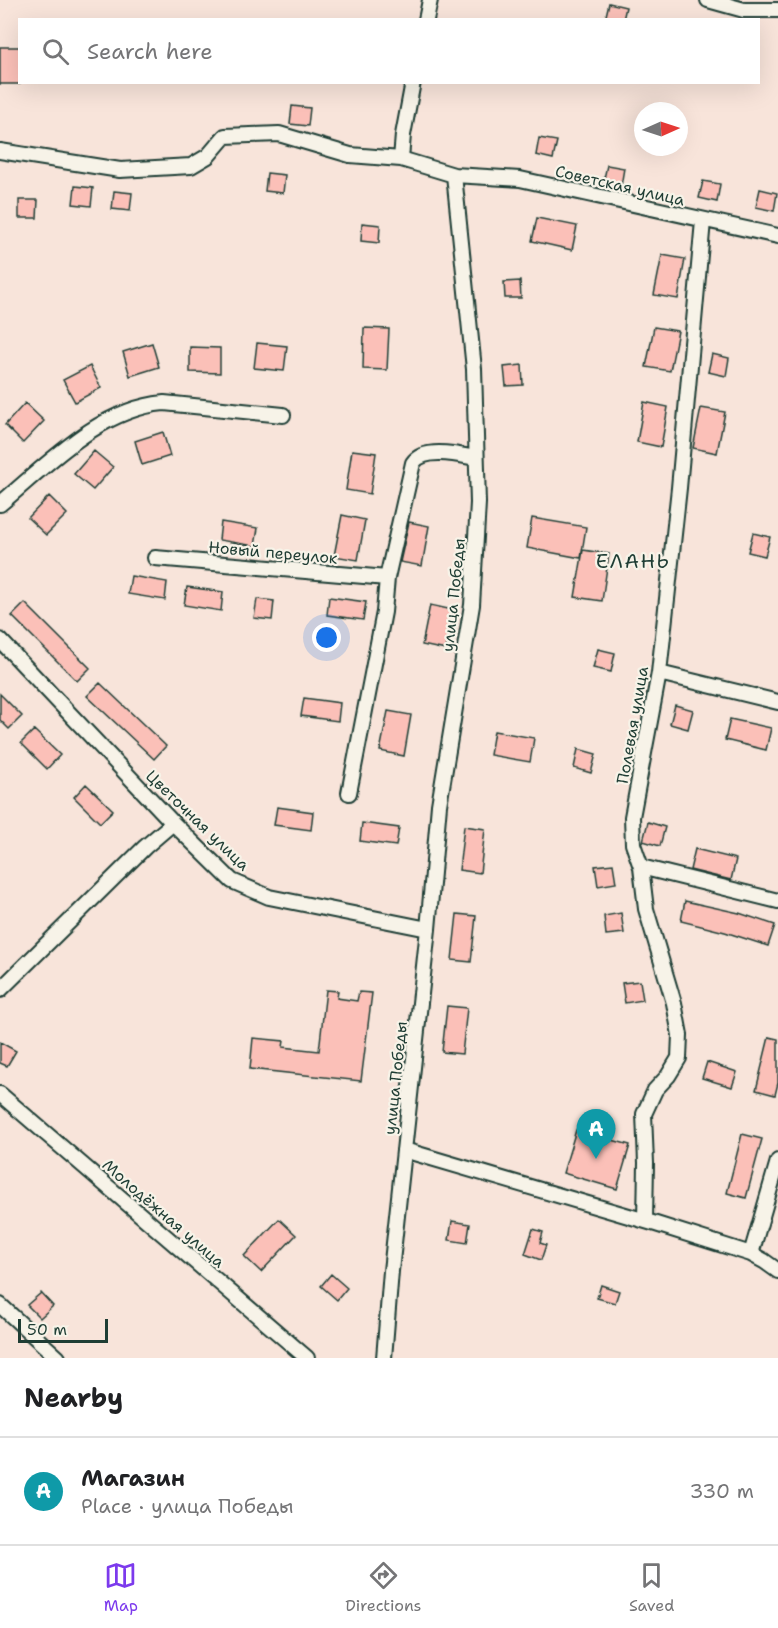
<!DOCTYPE html>
<html lang="en">
<head>
<meta charset="utf-8">
<style>
	:root { --surface:#fff; --page:#f2f2f2; --text:#202124; --muted:#757577; --line:#e0e0e0; --accent:#7c3aed }
	body { margin:0; font-family:"Shantell Sans",sans-serif; background:var(--page); color:var(--text) }
	.compass { position:absolute; left:634px; top:102px; width:54px; height:54px; border-radius:50%; background:var(--surface); box-shadow:0 6px 24px #0002; rotate:87deg }
	.scale { position:absolute; left:18px; bottom:15px; width:90px; box-sizing:border-box; padding-left:6px; border:3px solid #1f3d34; border-top:0; font-size:16px; line-height:21px; white-space:nowrap; color:#1f3d34; -webkit-text-stroke:4px #f7f3e8; paint-order:stroke }
	.you { position:absolute; left:327px; top:638px; width:21px; height:21px; margin:-15px; border:4px solid #fff; border-radius:50%; background:#1a73e8; box-shadow:0 0 0 9px #1a73e833 }
	.badge { display:grid; place-items:center; width:39px; height:39px; border-radius:50%; background:var(--accent); color:#fff; font-size:20px; font-weight:700 }
	.pin { position:absolute; translate:-50% -50px; filter:drop-shadow(0 2px 3px #0008) }
	.pin::after { content:''; position:absolute; top:32px; width:21px; height:18px; background:inherit; clip-path:polygon(0 0,100% 0,50% 100%) }
	.list { margin:0; padding:0; list-style:none }
	h2 { display:flex; justify-content:space-between; align-items:center; height:78px; margin:0; padding:0 24px; font-size:26px }
	h2 small { font-size:20px; font-weight:400; color:var(--muted) }
	.list li { display:grid; grid-template-columns:39px 1fr auto; gap:18px; align-items:center; box-sizing:border-box; height:108px; padding:0 24px; border-top:2px solid var(--line) }
	.list b { display:block; font-size:22px; white-space:nowrap }
	.list p { margin:0; font-size:20px; white-space:nowrap; color:var(--muted) }
	.list em { font-size:20px; font-style:normal; color:var(--muted) }
	.icon { flex:none; width:33px; height:33px; fill:none; stroke:currentColor; stroke-width:2; stroke-linecap:round; stroke-linejoin:round }
	.map { position:relative; flex:none; width:778px; height:1358px; overflow:hidden }
	.search { position:absolute; background:var(--surface); box-shadow:0 6px 24px #0002; left:18px; right:18px; top:18px; height:66px; display:flex; align-items:center; gap:15px; box-sizing:border-box; padding:0 21px; border-radius:0px; color:var(--muted); font-size:22px }
	.sheet { height:186px; background:var(--surface) }
	nav { display:flex; justify-content:space-around; align-items:center; box-sizing:border-box; height:84px; border-top:2px solid var(--line); background:var(--surface); font-size:16px; color:var(--muted) }
	nav a { display:grid; justify-items:center; gap:3px }
	nav .on { color:var(--accent) }
	.map>svg:first-child { display:block }
	.building { fill:#fbc0b8; stroke:#1f3d34; stroke-width:1.5 }
	.lines { fill:none; stroke-linecap:round; stroke-linejoin:round }
	.minor-casing { stroke:#1f3d34; stroke-width:18 }
	.minor { stroke:#f7f3e8; stroke-width:14 }
	.labels { text-anchor:middle; stroke-width:4.5; stroke-linejoin:round; paint-order:stroke }
	.street-label { font-size:16px; fill:#1f3d34; stroke:#f7f3e8 }
	.quarter-label { font-size:20px; letter-spacing:1.5px; fill:#1f3d34; stroke:#f7f3e8 }
</style>
</head>
<body>
<div class="map">
<svg width="778" height="1358" viewBox="0 0 778 1358">
	<rect width="100%" height="100%" fill="#f8e4da"/>
	<filter id="ink" filterUnits="userSpaceOnUse"><feTurbulence type="fractalNoise" baseFrequency=".0167" numOctaves="2"/><feDisplacementMap in="SourceGraphic" scale="12" xChannelSelector="R" yChannelSelector="G"/><feConvolveMatrix kernelMatrix="1 2 1 2 8 2 1 2 1" color-interpolation-filters="sRGB"/></filter>
	<g filter="url(#ink)">
		<path class="building" d="M 609,3 L 626,7 L 623,20 L 605,20 Z
			M 0,47 L 20,47 L 20,84 L 0,84 Z
			M 292,106 L 310,108 L 308,126 L 290,124 Z
			M 539,138 L 557,141 L 553,159 L 536,155 Z
			M 607,165 L 624,168 L 621,186 L 603,183 Z
			M 267,173 L 285,175 L 283,193 L 265,191 Z
			M 703,181 L 720,184 L 717,202 L 699,198 Z
			M 75,186 L 93,188 L 91,206 L 73,204 Z
			M 760,189 L 777,193 L 774,211 L 756,207 Z
			M 114,191 L 132,193 L 130,211 L 112,209 Z
			M 19,200 L 38,200 L 37,218 L 19,218 Z
			M 537,218 L 577,226 L 572,250 L 532,241 Z
			M 362,223 L 380,225 L 379,243 L 361,241 Z
			M 662,255 L 685,259 L 678,299 L 654,295 Z
			M 520,281 L 521,298 L 505,298 L 504,282 Z
			M 654,327 L 678,331 L 670,371 L 646,367 Z
			M 364,328 L 389,329 L 387,370 L 363,369 Z
			M 152,343 L 159,367 L 130,376 L 123,352 Z
			M 257,343 L 287,346 L 284,371 L 254,368 Z
			M 190,347 L 220,348 L 220,373 L 190,372 Z
			M 712,354 L 729,358 L 726,376 L 708,372 Z
			M 522,365 L 523,385 L 506,386 L 504,367 Z
			M 90,366 L 101,388 L 75,402 L 63,380 Z
			M 644,402 L 668,407 L 661,447 L 637,442 Z
			M 25,403 L 44,421 L 23,443 L 5,425 Z
			M 701,408 L 725,412 L 717,453 L 693,448 Z
			M 163,432 L 170,456 L 142,465 L 135,441 Z
			M 352,450 L 376,453 L 370,494 L 346,490 Z
			M 94,451 L 113,467 L 93,490 L 74,474 Z
			M 49,496 L 67,514 L 46,535 L 28,518 Z
			M 342,515 L 365,520 L 358,560 L 334,556 Z
			M 532,518 L 586,527 L 581,558 L 527,548 Z
			M 221,522 L 258,528 L 255,546 L 219,540 Z
			M 409,522 L 429,526 L 422,566 L 400,562 Z
			M 753,533 L 770,537 L 765,556 L 748,552 Z
			M 583,550 L 609,554 L 602,601 L 575,597 Z
			M 131,576 L 167,582 L 165,600 L 128,594 Z
			M 187,587 L 223,592 L 221,611 L 184,605 Z
			M 329,597 L 366,602 L 363,620 L 327,615 Z
			M 257,599 L 274,601 L 272,620 L 254,618 Z
			M 25,603 L 90,668 L 77,681 L 12,616 Z
			M 430,605 L 453,610 L 446,650 L 422,645 Z
			M 598,649 L 615,653 L 611,672 L 593,668 Z
			M 100,683 L 166,746 L 154,759 L 87,696 Z
			M 0,694 L 22,716 L 9,729 L 0,720 Z
			M 304,698 L 340,703 L 338,721 L 301,716 Z
			M 675,705 L 693,710 L 688,729 L 670,724 Z
			M 388,711 L 411,715 L 404,756 L 380,751 Z
			M 730,719 L 771,728 L 766,750 L 725,740 Z
			M 34,730 L 60,755 L 47,769 L 21,743 Z
			M 494,731 L 534,738 L 530,762 L 490,755 Z
			M 578,749 L 596,754 L 591,773 L 574,768 Z
			M 86,784 L 113,810 L 100,823 L 74,797 Z
			M 277,807 L 313,812 L 311,830 L 274,825 Z
			M 648,822 L 665,827 L 660,846 L 643,841 Z
			M 362,823 L 399,828 L 396,846 L 360,841 Z
			M 464,826 L 485,829 L 480,873 L 459,870 Z
			M 695,849 L 736,859 L 731,880 L 690,870 Z
			M 613,864 L 616,883 L 598,886 L 595,866 Z
			M 685,901 L 739,913 L 775,925 L 768,946 L 725,932 L 681,921 Z
			M 621,913 L 624,933 L 606,935 L 604,916 Z
			M 457,914 L 476,916 L 471,962 L 452,960 Z
			M 640,981 L 643,1000 L 625,1003 L 622,983 Z
			M 326,990 L 338,991 L 337,998 L 357,1001 L 359,992 L 372,993 L 361,1081 L 250,1069 L 253,1038 L 284,1041 L 283,1047 L 319,1051 Z
			M 447,1006 L 467,1008 L 462,1054 L 442,1052 Z
			M 769,1037 L 778,1039 L 778,1083 L 775,1095 L 756,1090 Z
			M 0,1042 L 16,1051 L 7,1066 L 0,1063 Z
			M 707,1062 L 737,1072 L 732,1087 L 702,1078 Z
			M 576,1130 L 630,1145 L 617,1189 L 563,1173 Z
			M 742,1134 L 762,1139 L 746,1198 L 727,1193 Z
			M 279,1219 L 296,1235 L 261,1272 L 244,1256 Z
			M 452,1221 L 470,1224 L 467,1243 L 449,1240 Z
			M 533,1229 L 543,1232 L 540,1243 L 546,1245 L 541,1260 L 525,1254 Z
			M 331,1274 L 347,1288 L 337,1300 L 321,1286 Z
			M 601,1285 L 619,1291 L 615,1303 L 597,1298 Z
			M 41,1293 L 53,1306 L 40,1318 L 27,1305 Z"/>
		<g class="lines">
			<defs>
				<path id="minor" d="M 708,0 L 744,10 L 778,10
					M 426,20 L 430,0
					M 0,151 L 120,170 L 191,166 L 208,156 L 225,136 L 279,134 L 350,155 L 401,159
					M 454,175 L 520,179 L 778,236
					M 0,504 C 48,464 99,409 164,403 L 283,415
					M 155,558 L 387,578
					M 0,640 L 173,823 L 232,881 L 269,897 L 428,929
					M 659,673 L 778,702
					M 349,793 L 384,612 L 387,578 L 413,463 C 424,446 460,455 476,458
					M 641,867 L 778,901
					M 0,990 L 145,847 L 173,823
					M 0,1094 L 307,1358
					M 404,1150 L 656,1224 L 751,1254
					M 778,1161 L 751,1254 L 764,1261 L 778,1271
					M 645,1221 L 646,1163 L 644,1114 L 655,1090 L 668,1076 L 679,1058 L 680,1035 L 674,1003 L 646,909 L 641,867 L 633,844 L 632,817 L 659,673 L 679,488 L 703,221
					M 0,1305 L 58,1358
					M 384,1358 L 391,1271 L 428,929 L 439,805 L 472,605 L 478,503 L 474,369 L 454,175 L 401,159 L 403,135 L 413,82"/>
			</defs>
			<use href="#minor" class="minor-casing"/>
			<use href="#minor" class="minor"/>
		</g>
	</g>
	<g class="labels">
		<g class="street-label">
			<text transform="translate(620 185) rotate(13)" y="6">Советская улица</text>
			<text transform="translate(273 552) rotate(5)" y="6">Новый переулок</text>
			<text transform="translate(453 595) rotate(-84)" y="6">улица Победы</text>
			<text transform="translate(632 725) rotate(-80)" y="6">Полевая улица</text>
			<text transform="translate(198 820) rotate(44)" y="6">Цветочная улица</text>
			<text transform="translate(395 1078) rotate(-84)" y="6">улица Победы</text>
			<text transform="translate(164 1213) rotate(41)" y="6">Молодёжная улица</text>
		</g>
		<g class="quarter-label">
			<text x="633" y="568">ЕЛАНЬ</text>
		</g>
	</g>
</svg>
<svg class="compass" viewBox="-18 -18 36 36"><path d="M0-13l5 13h-10z" fill="#e53935"/><path d="M0 13l5-13h-10z" fill="#757577"/></svg>
<div class="scale">50 m</div>
<div class="you"></div>
<div class="pin badge" style="left:596px;top:1159px;background:#0f9aa8">A</div>
<div class="search"><svg class="icon" aria-label="search" viewBox="0 0 24 24"><circle cx="10" cy="10" r="6"/><path d="M15 15l6 6"/></svg>Search here</div>
</div>
<section class="sheet">
<h2>Nearby<small></small></h2>
<ul class="list">
<li><span class="badge" style="background:#0f9aa8">A</span><div><b>Магазин</b><p>Place · улица Победы</p></div><em>330 m</em></li>
</ul>
</section>
<nav>
<a class="on"><svg class="icon" aria-label="map" viewBox="0 0 24 24"><path d="M3 6l6-2 6 2 6-2v14l-6 2-6-2-6 2zM9 4v14M15 6v14"/></svg>Map</a>
<a><svg class="icon" aria-label="directions" viewBox="0 0 24 24"><path d="M12 3l9 9-9 9-9-9zM9 14v-3h6M13 9l2 2-2 2"/></svg>Directions</a>
<a><svg class="icon" aria-label="saved" viewBox="0 0 24 24"><path d="M7 4h10v16l-5-4-5 4z"/></svg>Saved</a>
</nav>
</body>
</html>
